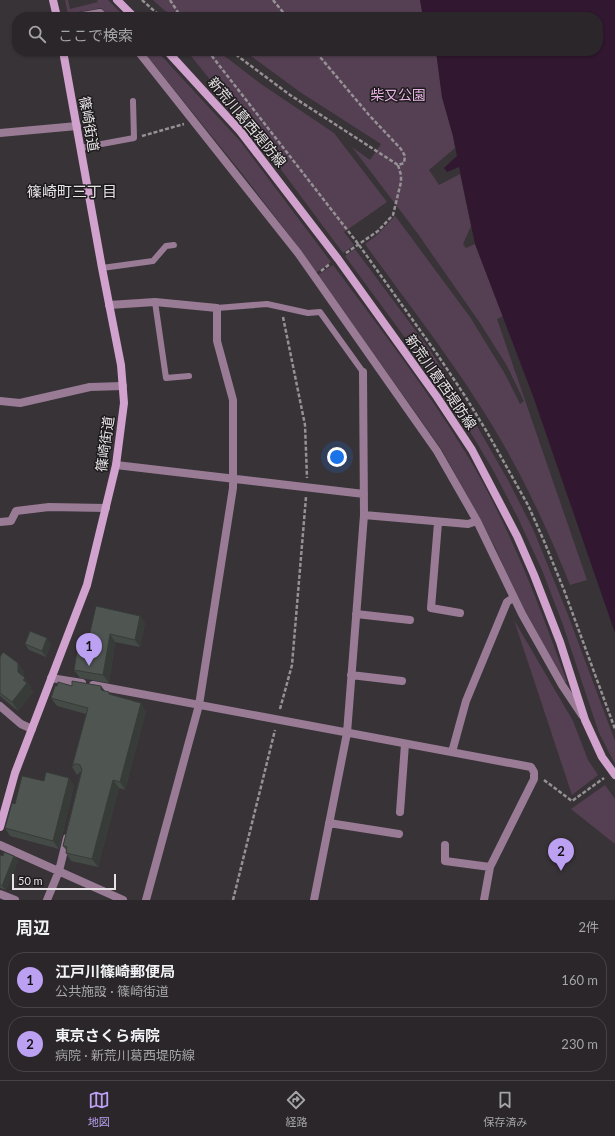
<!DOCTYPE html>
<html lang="ja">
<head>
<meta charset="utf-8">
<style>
	:root { --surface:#2a2629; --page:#363235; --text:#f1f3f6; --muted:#a5a5a8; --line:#464346; --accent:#bca0f2 }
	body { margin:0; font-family:Lato,"Noto Sans JP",sans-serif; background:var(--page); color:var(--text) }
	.scale { position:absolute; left:12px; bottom:10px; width:104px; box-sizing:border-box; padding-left:4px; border:2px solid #e6e2e5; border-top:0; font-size:11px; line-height:14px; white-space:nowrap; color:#e6e2e5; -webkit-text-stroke:3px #1e1b1d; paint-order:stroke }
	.you { position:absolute; left:337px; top:457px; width:14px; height:14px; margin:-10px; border:3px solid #fff; border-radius:50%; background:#1a73e8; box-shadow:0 0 0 6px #1a73e833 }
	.badge { display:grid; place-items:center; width:26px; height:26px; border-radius:50%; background:var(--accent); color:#111; font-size:13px; font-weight:700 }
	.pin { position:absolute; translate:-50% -33px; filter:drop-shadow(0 1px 2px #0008) }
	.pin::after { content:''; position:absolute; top:21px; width:14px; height:12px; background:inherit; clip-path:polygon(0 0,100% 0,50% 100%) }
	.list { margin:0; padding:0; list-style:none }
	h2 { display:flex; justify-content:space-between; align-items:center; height:52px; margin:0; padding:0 16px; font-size:17px }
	h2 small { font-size:13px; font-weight:400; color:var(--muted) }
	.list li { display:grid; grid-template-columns:26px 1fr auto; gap:12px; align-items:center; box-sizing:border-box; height:56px; margin:0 8px 8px; padding:0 8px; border:1px solid var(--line); border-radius:16px }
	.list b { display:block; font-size:15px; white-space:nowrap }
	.list p { margin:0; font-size:13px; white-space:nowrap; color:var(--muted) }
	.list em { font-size:13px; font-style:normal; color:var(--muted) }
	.icon { flex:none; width:22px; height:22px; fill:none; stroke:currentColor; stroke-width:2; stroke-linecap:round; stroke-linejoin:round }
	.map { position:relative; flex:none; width:615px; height:900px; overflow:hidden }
	.search { position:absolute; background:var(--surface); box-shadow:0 1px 3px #0004; left:12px; right:12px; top:12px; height:44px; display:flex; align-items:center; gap:10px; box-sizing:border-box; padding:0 14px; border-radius:16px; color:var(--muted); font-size:15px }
	.sheet { height:180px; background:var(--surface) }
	nav { display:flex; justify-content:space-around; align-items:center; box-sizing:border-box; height:56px; border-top:1px solid var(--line); background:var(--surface); font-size:11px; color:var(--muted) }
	nav a { display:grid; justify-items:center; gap:2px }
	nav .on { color:var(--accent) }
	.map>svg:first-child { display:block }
	.green { fill:#554053 }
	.water { fill:#311730 }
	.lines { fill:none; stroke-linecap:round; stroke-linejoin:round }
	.path { stroke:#969195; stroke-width:2.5; stroke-dasharray:4 2; stroke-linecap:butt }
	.lane { stroke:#997b96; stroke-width:6 }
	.street { stroke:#997b96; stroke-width:8 }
	.secondary { stroke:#d1a2cd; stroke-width:8 }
	.wall { fill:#444a46 }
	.shaded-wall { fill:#373c39 }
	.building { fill:#4f5651; stroke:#373c39 }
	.labels { text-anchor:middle; stroke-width:3; stroke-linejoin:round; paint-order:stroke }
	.park-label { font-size:14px; fill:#e8b3e3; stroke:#1e1b1d }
	.street-label { font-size:14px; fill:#e6e2e5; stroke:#1e1b1d }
	.neighbourhood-label { font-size:15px; fill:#e6e2e5; stroke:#1e1b1d }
</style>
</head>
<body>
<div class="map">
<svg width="615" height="900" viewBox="0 0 615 900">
	<rect width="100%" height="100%" fill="#383337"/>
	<path class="green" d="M 65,0 L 68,0 L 70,9 L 98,2 L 97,0 L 108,0 L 125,17 L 110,17 L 101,8 L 68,14 Z
		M 153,0 L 420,0 L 423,17 L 178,17 L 165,11 Z
		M 143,51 L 157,51 L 240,141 L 331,262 L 316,273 L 293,240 L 240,171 Z
		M 187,51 L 218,51 L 261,84 L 334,133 L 387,202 L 344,232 L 354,245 L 343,253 L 265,148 Z
		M 244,51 L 436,51 L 442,97 L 453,136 L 455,148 L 429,170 L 439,185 L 460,174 L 471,226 L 463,244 L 466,248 L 475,244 L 503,316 L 497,319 L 587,580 L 570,585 C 548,530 523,476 492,425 C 454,362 408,304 365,244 L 377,235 L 395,216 L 396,217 L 470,317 L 505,374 L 520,404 L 524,401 L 507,366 L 480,323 L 418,234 L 352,147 L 370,160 L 381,144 L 300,92 Z
		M 355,249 L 430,350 L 465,405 L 509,482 L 533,529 L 568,615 L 615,741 L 615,764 L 599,733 L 562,622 L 542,570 L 518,518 L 493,470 L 463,420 L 431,373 L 345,256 Z
		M 333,265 C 379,327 427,389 467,455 C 510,527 539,604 567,682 L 565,682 L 522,608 L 495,547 L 442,450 L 318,275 Z
		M 514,620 L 573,721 L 588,760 L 598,775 L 572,795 Z
		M 605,785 L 615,799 L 615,844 L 571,809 Z"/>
	<path class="water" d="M 420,0 L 615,0 L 615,633 L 533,396 L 475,244 L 459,167 L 447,172 L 444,168 L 457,156 L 453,136 L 442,97 L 436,51 L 598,51 L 598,17 L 423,17 Z"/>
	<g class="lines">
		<path class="path" d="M 142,0 L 161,17
			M 170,0 L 181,17
			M 273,0 L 287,17
			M 208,51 L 359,245 L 437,354 L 465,396 L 487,432 L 528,505 L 544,541 L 564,590 L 615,729
			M 231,51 L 290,95 L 398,165 L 404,163 L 405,156 L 401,149 L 369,115 L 315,51
			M 142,136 L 184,124
			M 346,253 L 378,231 L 393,215 L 401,182 L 401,175 L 398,165
			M 321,271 L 330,264
			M 283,317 L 305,425 L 307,478
			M 280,709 L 292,665 L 306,497
			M 544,780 L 572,801 L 604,778
			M 233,900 L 275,730"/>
		<path class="lane" d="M 80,148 L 134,138 L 133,101
			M 102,268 L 153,261 L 166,246 L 174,245
			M 155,302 L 166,378 L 189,376
			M 217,308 L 267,304 L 308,313 L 320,312 L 363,372"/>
		<path class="street" d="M 77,17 L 100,13 L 104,17
			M 138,51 L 298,253 L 437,451 L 477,521 L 522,614 L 562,685 L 582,715
			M 0,133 L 77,126
			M 109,305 L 155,302 L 217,308 L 217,341 L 233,400 L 233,488 L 199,705 L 146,900
			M 0,401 L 20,403 L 90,387 L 123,386
			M 116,465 L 364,494
			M 364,515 L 468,524 L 477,521
			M 0,522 L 11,521 L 16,511 L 49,507 L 106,508
			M 438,523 L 431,608 L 460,613
			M 356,614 L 410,620
			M 351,675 L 402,681
			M 51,678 L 82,683
			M 93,685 L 531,767 L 534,772 L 534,779 L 490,867 L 484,900
			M 0,706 L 21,724 L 32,729
			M 452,752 L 466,701 L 507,602 L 513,598
			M 400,812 L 405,744
			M 329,823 L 399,834
			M 0,845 L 123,900
			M 445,845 L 445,861 L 490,867
			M 0,894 L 15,900
			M 47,900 L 59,871 L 67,838
			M 314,900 L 347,733 L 364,515 L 363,372"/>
		<path class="secondary" d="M 53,0 L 57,17
			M 117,0 L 134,17
			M 167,51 L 240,131 L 338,259 L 437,397 L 472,450 L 517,536 L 534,575 L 560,642 L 585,720 L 602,757 L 615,775
			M 0,827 L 15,773 L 87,585 L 116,465 L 124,403 L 121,365 L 102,268 L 63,51"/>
	</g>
	<path class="wall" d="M 140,616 L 145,623 L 140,647 L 115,642 L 109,683 L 80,678 L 74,670 L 88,641 Z
		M 25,644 L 51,644 L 46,657 L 29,650 Z
		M 0,657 L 18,663 L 24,672 L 24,677 L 31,687 L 30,688 L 33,692 L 18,711 L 0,696 Z
		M 57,686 L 101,686 L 105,691 L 109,692 L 111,695 L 146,711 L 125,790 L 119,788 L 98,867 L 71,861 L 66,853 L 66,850 L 63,846 L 81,772 L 80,772 L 77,775 L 72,767 L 86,714 L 57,706 L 51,698 Z
		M 44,781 L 74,785 L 59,849 L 10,836 L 5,828 L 15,804 Z
		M 0,856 L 14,856 L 18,861 L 6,890 L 0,888 Z"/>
	<path class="shaded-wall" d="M 140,616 L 145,623 L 140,647 L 135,640 Z
		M 110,634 L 115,642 L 109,683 L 103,675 Z
		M 47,638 L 51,644 L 46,657 L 42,651 Z
		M 18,663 L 24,672 L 24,679 L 25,678 L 31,687 L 30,688 L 33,692 L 18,711 L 12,702 L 18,672 Z
		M 101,686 L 107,694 L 101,690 Z
		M 141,703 L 146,711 L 125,790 L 120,782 Z
		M 69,778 L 74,785 L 59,849 L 53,841 Z
		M 113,780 L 119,788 L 98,867 L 92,859 Z
		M 14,856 L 18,861 L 6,890 L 2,886 Z"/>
	<path class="building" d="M 96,606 L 140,616 L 135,640 L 110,634 L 103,675 L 74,670 L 79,640 L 88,641 Z
		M 30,631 L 47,638 L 42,651 L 25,644 Z
		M 3,652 L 18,663 L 18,672 L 25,678 L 23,680 L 27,683 L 12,702 L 0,693 L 0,657 Z
		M 72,681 L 101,686 L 101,690 L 109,692 L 109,694 L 141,703 L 120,782 L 113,780 L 92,859 L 66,853 L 67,847 L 63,846 L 82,770 L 80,765 L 78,764 L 74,764 L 72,767 L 88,708 L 51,698 L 55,686 L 57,686 L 58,682 L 72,686 Z
		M 46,772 L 69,778 L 53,841 L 5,828 L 12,803 L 15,804 L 22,776 L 44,781 Z
		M 4,852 L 14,856 L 2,886 L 0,884 L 0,855 L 3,856 Z"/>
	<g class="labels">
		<g class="park-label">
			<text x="398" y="100">柴又公園</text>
		</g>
		<g class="street-label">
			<text transform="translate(247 122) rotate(50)" y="5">新荒川葛西堤防線</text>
			<text transform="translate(89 124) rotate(80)" y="5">篠崎街道</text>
			<text transform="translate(441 382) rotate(55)" y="5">新荒川葛西堤防線</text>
			<text transform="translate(105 444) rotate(-82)" y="5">篠崎街道</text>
		</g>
		<g class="neighbourhood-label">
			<text x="72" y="197">篠崎町三丁目</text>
		</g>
	</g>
</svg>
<div class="scale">50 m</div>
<div class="you"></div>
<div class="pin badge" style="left:89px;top:666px">1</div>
<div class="pin badge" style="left:561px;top:871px">2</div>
<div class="search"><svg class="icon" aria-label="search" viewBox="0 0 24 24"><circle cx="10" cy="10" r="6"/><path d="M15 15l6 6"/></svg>ここで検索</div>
</div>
<section class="sheet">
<h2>周辺<small>2件</small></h2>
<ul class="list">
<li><span class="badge">1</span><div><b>江戸川篠崎郵便局</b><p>公共施設 · 篠崎街道</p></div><em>160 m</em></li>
<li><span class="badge">2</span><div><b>東京さくら病院</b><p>病院 · 新荒川葛西堤防線</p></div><em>230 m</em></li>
</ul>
</section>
<nav>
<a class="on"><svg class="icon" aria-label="map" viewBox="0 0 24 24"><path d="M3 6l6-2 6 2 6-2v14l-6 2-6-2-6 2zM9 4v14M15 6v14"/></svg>地図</a>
<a><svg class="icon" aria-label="directions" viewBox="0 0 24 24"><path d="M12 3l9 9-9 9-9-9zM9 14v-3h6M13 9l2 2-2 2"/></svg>経路</a>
<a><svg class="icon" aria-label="saved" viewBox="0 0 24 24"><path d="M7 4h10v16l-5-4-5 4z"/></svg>保存済み</a>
</nav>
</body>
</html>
